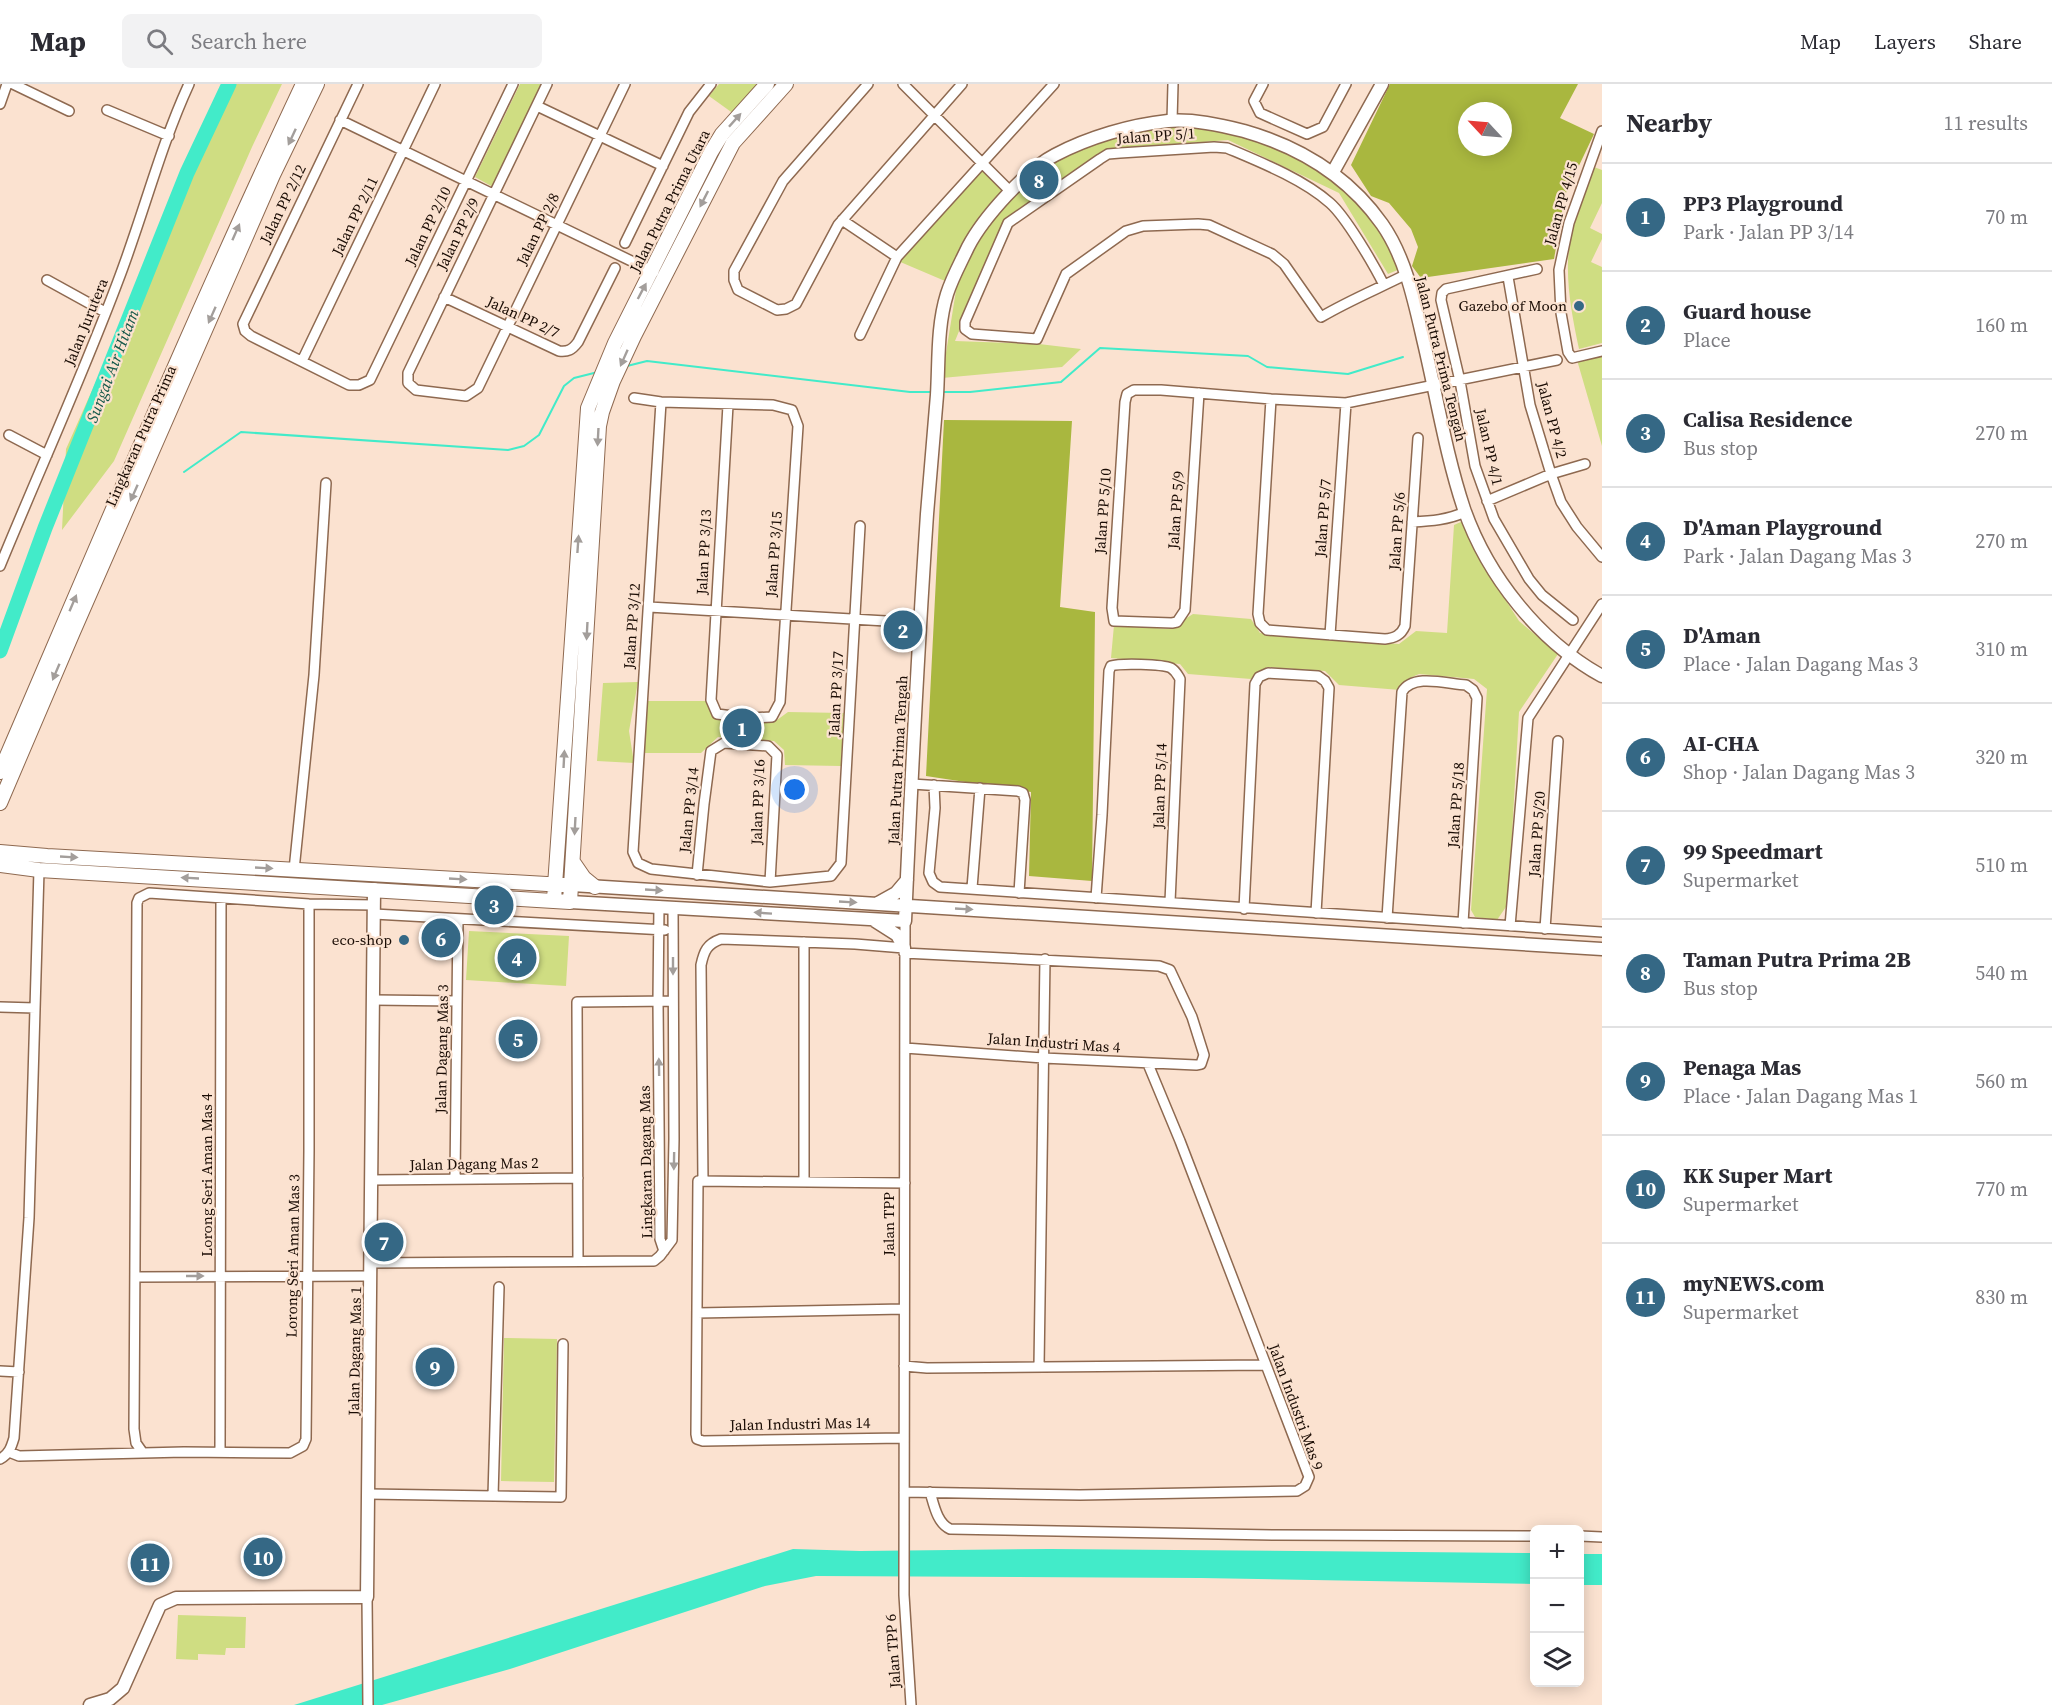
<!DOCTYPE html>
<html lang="en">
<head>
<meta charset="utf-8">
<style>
	:root { --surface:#fff; --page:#f2f2f3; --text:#2b2b33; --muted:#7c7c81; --line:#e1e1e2; --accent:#356885 }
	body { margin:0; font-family:"Source Serif 4",serif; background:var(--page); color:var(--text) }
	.controls { position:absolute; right:18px; bottom:18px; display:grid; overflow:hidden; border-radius:9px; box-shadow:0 3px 15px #0003 }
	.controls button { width:54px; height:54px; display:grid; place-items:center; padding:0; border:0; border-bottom:2px solid var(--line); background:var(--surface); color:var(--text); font:30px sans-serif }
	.compass { position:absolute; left:1458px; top:18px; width:54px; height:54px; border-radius:50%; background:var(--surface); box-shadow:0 3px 15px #0003; rotate:296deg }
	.you { position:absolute; left:795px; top:706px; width:21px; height:21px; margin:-15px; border:4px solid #fff; border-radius:50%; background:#1a73e8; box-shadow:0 0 0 9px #1a73e833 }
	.badge { display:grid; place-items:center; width:39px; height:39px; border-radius:50%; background:var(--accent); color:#fff; font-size:20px; font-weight:700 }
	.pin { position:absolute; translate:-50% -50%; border:3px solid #fff; box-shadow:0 2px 6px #0006 }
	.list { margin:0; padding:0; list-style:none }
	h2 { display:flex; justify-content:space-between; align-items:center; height:78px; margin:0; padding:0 24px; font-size:26px }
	h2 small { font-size:20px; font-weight:400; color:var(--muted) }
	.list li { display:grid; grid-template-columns:39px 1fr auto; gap:18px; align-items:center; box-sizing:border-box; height:108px; padding:0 24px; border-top:2px solid var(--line) }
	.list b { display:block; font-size:22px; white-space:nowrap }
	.list p { margin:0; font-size:20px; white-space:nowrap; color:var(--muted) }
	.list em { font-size:20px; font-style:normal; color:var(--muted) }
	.icon { flex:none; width:33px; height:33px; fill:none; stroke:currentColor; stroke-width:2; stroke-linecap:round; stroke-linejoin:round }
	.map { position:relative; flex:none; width:1602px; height:1621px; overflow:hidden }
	header { display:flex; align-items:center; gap:36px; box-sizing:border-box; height:84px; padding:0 30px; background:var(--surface); border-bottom:2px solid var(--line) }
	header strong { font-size:28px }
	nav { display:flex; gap:33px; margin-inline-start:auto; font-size:21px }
	.search { width:420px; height:54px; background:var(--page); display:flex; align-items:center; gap:15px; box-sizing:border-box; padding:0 21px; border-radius:9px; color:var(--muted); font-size:22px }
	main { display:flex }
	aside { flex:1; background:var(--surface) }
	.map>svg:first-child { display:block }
	.green { fill:#cfdd82 }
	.forest { fill:#a9b73f; fill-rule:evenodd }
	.water { fill:#42ebc9 }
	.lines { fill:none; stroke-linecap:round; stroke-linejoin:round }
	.stream { stroke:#42ebc9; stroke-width:2 }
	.river { stroke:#42ebc9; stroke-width:15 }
	.minor-casing { stroke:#8e6950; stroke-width:12 }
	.tertiary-casing { stroke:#8e6950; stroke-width:15 }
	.secondary-casing { stroke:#8e6950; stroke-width:16 }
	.minor { stroke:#fff; stroke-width:9 }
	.tertiary { stroke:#fff; stroke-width:12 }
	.secondary { stroke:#fff; stroke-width:14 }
	.oneway { fill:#a39e9b }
	.poi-dot { fill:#356885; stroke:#fbe2d0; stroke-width:2 }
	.labels { text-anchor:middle; stroke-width:4.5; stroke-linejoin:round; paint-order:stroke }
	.street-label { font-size:15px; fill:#1a0c04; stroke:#fbe2d0 }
	.poi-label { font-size:15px; fill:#1a0c04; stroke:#fbe2d0; text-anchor:end }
	.water-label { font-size:16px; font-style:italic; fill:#135749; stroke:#fbe2d0 }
</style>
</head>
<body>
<header>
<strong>Map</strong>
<div class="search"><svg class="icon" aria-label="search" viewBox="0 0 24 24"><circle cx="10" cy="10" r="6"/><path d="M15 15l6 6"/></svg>Search here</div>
<nav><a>Map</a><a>Layers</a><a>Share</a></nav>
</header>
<main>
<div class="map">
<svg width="1602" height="1621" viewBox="0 0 1602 1621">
	<rect width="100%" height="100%" fill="#fbe2d0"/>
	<path class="green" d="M 228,0 L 282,0 L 252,63 L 114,377 L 62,446 L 66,365 Z
		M 520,0 L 544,0 L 493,103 L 475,93 Z
		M 719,0 L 761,0 L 734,30 L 709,12 Z
		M 1183,40 L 1226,46 L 1271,59 L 1308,76 L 1359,115 L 1383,147 L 1400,185 L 1388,190 L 1339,109 L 1228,56 L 1105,66 L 1005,135 L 955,257 L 1039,260 L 1081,265 L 1062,283 L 942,294 L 958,194 L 988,139 L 1023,101 L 1057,73 L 1128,48 Z
		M 982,83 L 1004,106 C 977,132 959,163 945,197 L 898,177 Z
		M 1594,83 L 1602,86 L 1602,119 L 1590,144 L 1602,150 L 1602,155 L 1591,178 L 1602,183 L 1602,259 L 1579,265 C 1573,236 1567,207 1568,177 C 1569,146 1584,112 1594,83 Z
		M 1602,269 L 1602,362 L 1577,276 Z
		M 1463,437 L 1491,493 L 1519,537 L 1558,570 L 1519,628 L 1508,820 L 1497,836 L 1475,833 L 1471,826 L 1487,605 L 1474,595 L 1419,590 L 1410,594 L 1400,606 L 1339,601 L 1325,587 L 1267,583 L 1251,595 L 1188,590 L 1180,580 L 1111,574 L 1114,541 L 1169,545 L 1193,530 L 1251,535 L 1260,549 L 1399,560 L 1416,547 L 1447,549 L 1454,441 Z
		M 638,598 L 629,647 L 634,679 L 597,677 L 603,599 Z
		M 645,617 L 706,617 L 716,632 L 777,636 L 788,628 L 844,629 L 841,682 L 785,681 L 784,666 L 774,657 L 718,653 L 701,669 L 638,669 Z
		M 469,847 L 569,852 L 566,902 L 466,896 Z
		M 504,1254 L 557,1255 L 554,1398 L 501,1397 Z
		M 178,1531 L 246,1533 L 245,1564 L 226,1564 L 225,1571 L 198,1570 L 198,1576 L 176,1575 Z"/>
	<path class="forest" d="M 1390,0 L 1578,0 L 1560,34 L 1594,50 L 1565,111 L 1554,175 L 1421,194 L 1412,182 L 1418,163 L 1411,145 L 1389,119 L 1371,112 L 1351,81 ZM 1467,27 L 1503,27 L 1503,63 L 1467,63 Z
		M 944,336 L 1072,337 L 1060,523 L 1095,528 L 1092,797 L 1029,792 L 1031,708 L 926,692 Z"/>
	<path class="water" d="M 793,1465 L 860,1467 L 1050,1465 L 1534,1469 L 1534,1500 L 1201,1494 L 816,1492 L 765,1502 L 510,1585 L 382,1621 L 294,1621 Z
		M 1580,1470 L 1602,1470 L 1602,1501 L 1580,1501 Z"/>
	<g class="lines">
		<path class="stream" d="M 627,282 L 647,277 L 910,308 L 934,308
			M 942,308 L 970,308 L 1061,298 L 1100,264 L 1248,272 L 1267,283 L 1348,290 L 1403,273
			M 184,388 L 241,348 L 508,366 L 524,362 L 539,351 L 564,302 L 574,294 L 598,288"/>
		<path class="river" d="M 0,567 L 45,444 L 187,89 L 229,0"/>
		<defs>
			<path id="minor" d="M 13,0 L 69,27
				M 358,0 L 243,240 L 245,247 L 251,252 L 349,301 L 359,301 L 370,296 L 513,0
				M 547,0 L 408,289 L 408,299 L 416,306 L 466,312 L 478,304 L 625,0
				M 868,0 L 783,97 L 734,187 L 734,196 L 738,206 L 777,226 L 786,225 L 796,220 L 838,141 L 962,0
				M 903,0 L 1011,108
				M 1263,0 L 1254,17 L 1260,29 L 1307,50 L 1323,43 L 1346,0
				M 0,20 L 7,0
				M 537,22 L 663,82
				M 107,26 L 169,52
				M 340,36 L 654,188
				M 1172,37 L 1173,0
				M 1602,47 L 1569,139 L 1559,186 L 1561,229 L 1568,268 L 1572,274 L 1602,267
				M 842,136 L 897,173
				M 625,159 L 689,28 L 711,0
				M 1537,185 L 1446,205 L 1442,209 L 1441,216 L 1460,297 L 1475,382 L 1494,435 L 1529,495 L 1542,511 L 1573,536
				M 1508,193 L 1530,321 L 1551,390 L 1561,418 L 1577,443 L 1602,473
				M 47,196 L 105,228
				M 1384,201 C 1374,181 1346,133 1330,119 C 1303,95 1260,78 1227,64 L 1214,63 L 1120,69 L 1108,70 L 1100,75 L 1008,139 L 965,238 L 965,245 L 972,250 L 1037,255 L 1066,190 L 1126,147 L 1143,142 L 1198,140 L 1209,141 L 1272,170 L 1284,180 L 1321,233 C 1348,217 1377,205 1405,191
				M 444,213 L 559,267 C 568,268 572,266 578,258 L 615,184
				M 860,251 L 897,173 L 1054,0
				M 302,277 L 435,0
				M 1199,309 L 1185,526 L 1177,538 L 1172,539 L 1114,537 L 1112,524 L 1125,318 L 1127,310 L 1134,306 L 1161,306 L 1271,315 L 1346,319 L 1557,276
				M 634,314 L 661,318 L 773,321 L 792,326 L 798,342 L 780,618 L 772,633 L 749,634 L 717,630 L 711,616 L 728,321
				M 1271,315 L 1258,530 L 1260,539 L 1267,546 L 1385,555 C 1395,554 1401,551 1405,542 L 1418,354
				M 661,318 L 633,768 L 638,779 L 651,785 L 770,798 L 831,792 L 841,779 L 860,442
				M 9,351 L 47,371
				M 1487,417 L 1551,390 L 1585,380
				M 1412,438 C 1431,437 1448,436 1465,428
				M 0,482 C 39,387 82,293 118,197 C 143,132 160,63 189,0
				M 649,523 L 920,539
				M 1330,551 L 1346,319
				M 912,700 L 1018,707 L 1023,709 L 1025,716 L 1019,809
				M 934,701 L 935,724 L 929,789 L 933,798 L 940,803 L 1602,848
				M 294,786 L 314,591 L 326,399
				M 697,791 L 704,720 L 711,667 L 724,659 L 768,662 L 777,671 L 770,798
				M 972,804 L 980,704
				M 1096,814 L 1102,731 L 1109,587 L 1111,582 C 1120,579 1162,580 1171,584 C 1176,587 1177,590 1180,595 L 1170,818
				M 659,822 L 658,917 L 660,1155 L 664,1167
				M 1244,825 L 1255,600 L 1259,593 L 1268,589 L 1318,592 L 1325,597 L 1329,604 L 1316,829
				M 374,830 L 665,846
				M 1387,834 L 1402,608 C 1413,589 1447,600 1466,601 L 1473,606 L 1477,614 L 1463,839
				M 905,837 L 904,1511 L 911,1621
				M 1510,842 L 1528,634 L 1602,520
				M 1545,845 L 1558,657
				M 804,858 L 804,1098
				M 904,869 L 1159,882 L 1170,886 L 1192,933 L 1204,971 L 1201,980 L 1196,981 L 1043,974 L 905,964
				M 373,916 L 457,917
				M 0,923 L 35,924
				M 455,1095 L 458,835
				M 371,1096 L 578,1094
				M 703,1097 L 701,881 C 704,867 707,860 721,855 L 855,860 L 904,864
				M 578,1177 L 577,918 L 673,917
				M 370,1179 L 654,1177 L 660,1172 L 672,1156 L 674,1055 L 673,823
				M 136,1193 L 370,1192
				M 697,1229 L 904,1225
				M 904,1282 L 927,1284 L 1266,1281
				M 1039,1283 L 1045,875
				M 0,1287 L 19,1288
				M 904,1354 L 703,1357 L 697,1355 L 696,1350 L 698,1097 L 905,1099
				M 9,1368 L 19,1372 L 184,1368 L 290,1369 L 303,1362 L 306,1355 L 309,1067 L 309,820
				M 220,1368 L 221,814
				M 143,1369 L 136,1359 L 134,1345 L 137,819 L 139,814 L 149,809 L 309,820 L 374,821
				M 0,1375 C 9,1370 11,1364 14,1354 L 29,1134 L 39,786
				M 904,1408 L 1080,1411 L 1297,1407 L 1305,1402 L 1309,1393 L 1180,1057 L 1148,980
				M 930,1408 C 934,1421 937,1439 950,1445 L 1276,1451 L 1534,1452
				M 368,1410 L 561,1413 L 563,1260
				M 493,1412 L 499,1203
				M 1580,1452 L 1602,1453
				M 367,1513 L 368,1621"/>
			<path id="tertiary" d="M 1333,88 L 1382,0
				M 572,801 L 1602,865
				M 570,818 L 905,837 C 911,701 918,566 927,430 C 930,390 934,351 937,311 C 939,277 937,242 947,210 C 952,194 961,178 968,163 C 983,134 1026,86 1055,71 C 1089,53 1131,41 1168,37 C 1193,35 1220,41 1244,47 C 1300,63 1348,92 1382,140 C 1406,174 1415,220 1424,259 C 1437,314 1446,371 1464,425 C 1488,493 1539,557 1602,592
				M 878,819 L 896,809 L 907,796
				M 875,837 L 897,851 L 904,864
				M 90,1621 L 110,1615 L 123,1604 L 160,1521 L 176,1514 L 367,1513 L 374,805"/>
			<path id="secondary" d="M 0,688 C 99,458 196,227 303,0
				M 0,719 L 73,548 L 273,91 L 317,0
				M 0,768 L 47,772 L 564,801
				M 573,778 L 584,794 L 595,803
				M 0,781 L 39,786 L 570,818 L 599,342 L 602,328 L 613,297 L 634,252 L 733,59 L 786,0
				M 554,816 L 588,324 L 615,259 L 711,68 L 722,50 L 767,0"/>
		</defs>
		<use href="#minor" class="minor-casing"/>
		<use href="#tertiary" class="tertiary-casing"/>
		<use href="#secondary" class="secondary-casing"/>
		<use href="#minor" class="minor"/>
		<use href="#tertiary" class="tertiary"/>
		<use href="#secondary" class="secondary"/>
	</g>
	<defs><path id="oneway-solid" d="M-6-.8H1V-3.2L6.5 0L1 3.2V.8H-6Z" transform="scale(1.5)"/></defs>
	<g class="oneway">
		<use href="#oneway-solid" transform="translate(735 36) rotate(-48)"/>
		<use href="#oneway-solid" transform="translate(292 53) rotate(115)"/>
		<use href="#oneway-solid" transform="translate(704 115) rotate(117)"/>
		<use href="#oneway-solid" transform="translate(236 148) rotate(-66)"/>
		<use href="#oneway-solid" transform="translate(642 207) rotate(-62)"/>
		<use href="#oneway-solid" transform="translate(212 231) rotate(114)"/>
		<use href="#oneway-solid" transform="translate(624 274) rotate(114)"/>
		<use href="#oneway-solid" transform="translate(598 353) rotate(93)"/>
		<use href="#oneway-solid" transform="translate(134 409) rotate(114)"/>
		<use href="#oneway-solid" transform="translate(578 460) rotate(-86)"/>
		<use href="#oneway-solid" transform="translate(73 519) rotate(-67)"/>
		<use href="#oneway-solid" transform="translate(587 547) rotate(93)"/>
		<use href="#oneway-solid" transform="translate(56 588) rotate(113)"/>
		<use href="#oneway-solid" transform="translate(564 675) rotate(-87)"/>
		<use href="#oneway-solid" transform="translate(575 742) rotate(93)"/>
		<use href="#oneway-solid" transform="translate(69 773) rotate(3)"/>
		<use href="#oneway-solid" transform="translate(264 784) rotate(3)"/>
		<use href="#oneway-solid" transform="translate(190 794) rotate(-177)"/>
		<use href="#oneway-solid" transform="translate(458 795) rotate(3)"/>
		<use href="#oneway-solid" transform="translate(654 806) rotate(3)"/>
		<use href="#oneway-solid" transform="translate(848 818) rotate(3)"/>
		<use href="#oneway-solid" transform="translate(964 825) rotate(3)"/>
		<use href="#oneway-solid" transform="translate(763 829) rotate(-176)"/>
		<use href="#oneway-solid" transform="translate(673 882) rotate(90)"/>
		<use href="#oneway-solid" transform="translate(659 983) rotate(-91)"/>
		<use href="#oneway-solid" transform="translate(674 1077) rotate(91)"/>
		<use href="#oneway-solid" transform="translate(195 1192)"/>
	</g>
	<g class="poi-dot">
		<circle cx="1579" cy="222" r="6"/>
		<circle cx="404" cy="856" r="6"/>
	</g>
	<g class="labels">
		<g class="street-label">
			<text transform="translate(1156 52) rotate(-4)" y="5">Jalan PP 5/1</text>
			<text transform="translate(670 117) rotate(-63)" y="5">Jalan Putra Prima Utara</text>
			<text transform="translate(283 120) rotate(-64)" y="5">Jalan PP 2/12</text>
			<text transform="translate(1561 120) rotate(-74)" y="5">Jalan PP 4/15</text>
			<text transform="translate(355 132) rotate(-64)" y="5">Jalan PP 2/11</text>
			<text transform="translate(428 142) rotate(-64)" y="5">Jalan PP 2/10</text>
			<text transform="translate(538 145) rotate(-64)" y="5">Jalan PP 2/8</text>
			<text transform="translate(458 150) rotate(-64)" y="5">Jalan PP 2/9</text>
			<text transform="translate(523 233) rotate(25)" y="5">Jalan PP 2/7</text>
			<text transform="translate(86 238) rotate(-68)" y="5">Jalan Jurutera</text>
			<text transform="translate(1441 275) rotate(76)" y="5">Jalan Putra Prima Tengah</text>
			<text transform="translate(1552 336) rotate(75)" y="5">Jalan PP 4/2</text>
			<text transform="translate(141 352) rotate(-66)" y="5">Lingkaran Putra Prima</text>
			<text transform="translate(1489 363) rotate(77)" y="5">Jalan PP 4/1</text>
			<text transform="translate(1176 426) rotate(-86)" y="5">Jalan PP 5/9</text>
			<text transform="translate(1103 427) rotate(-86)" y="5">Jalan PP 5/10</text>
			<text transform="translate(1323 434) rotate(-86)" y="5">Jalan PP 5/7</text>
			<text transform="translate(1397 447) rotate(-86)" y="5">Jalan PP 5/6</text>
			<text transform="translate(704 468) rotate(-87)" y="5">Jalan PP 3/13</text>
			<text transform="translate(774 470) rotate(-86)" y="5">Jalan PP 3/15</text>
			<text transform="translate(632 542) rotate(-86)" y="5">Jalan PP 3/12</text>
			<text transform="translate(836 610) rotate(-87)" y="5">Jalan PP 3/17</text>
			<text transform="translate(898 676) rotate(-87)" y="5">Jalan Putra Prima Tengah</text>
			<text transform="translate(1160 702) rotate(-88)" y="5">Jalan PP 5/14</text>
			<text transform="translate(758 718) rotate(-88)" y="5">Jalan PP 3/16</text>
			<text transform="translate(1456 721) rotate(-86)" y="5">Jalan PP 5/18</text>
			<text transform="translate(689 726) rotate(-84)" y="5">Jalan PP 3/14</text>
			<text transform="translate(1537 750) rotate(-86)" y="5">Jalan PP 5/20</text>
			<text transform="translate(1054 959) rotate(4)" y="5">Jalan Industri Mas 4</text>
			<text transform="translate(442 965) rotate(-89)" y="5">Jalan Dagang Mas 3</text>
			<text transform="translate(646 1078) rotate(-91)" y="5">Lingkaran Dagang Mas</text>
			<text transform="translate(474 1080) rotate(-1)" y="5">Jalan Dagang Mas 2</text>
			<text transform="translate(207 1091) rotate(-90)" y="5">Lorong Seri Aman Mas 4</text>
			<text transform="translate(889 1140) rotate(-90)" y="5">Jalan TPP</text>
			<text transform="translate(293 1172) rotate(-89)" y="5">Lorong Seri Aman Mas 3</text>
			<text transform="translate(355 1267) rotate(-89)" y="5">Jalan Dagang Mas 1</text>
			<text transform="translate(1296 1323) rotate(70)" y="5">Jalan Industri Mas 9</text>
			<text transform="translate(800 1340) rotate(-1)" y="5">Jalan Industri Mas 14</text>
			<text transform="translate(893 1567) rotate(-94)" y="5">Jalan TPP 6</text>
		</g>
		<g class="poi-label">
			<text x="1567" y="227">Gazebo of Moon</text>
			<text x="392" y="861">eco-shop</text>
		</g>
		<g class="water-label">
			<text transform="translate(112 282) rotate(-69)" y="6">Sungai Air Hitam</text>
		</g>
	</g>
</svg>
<div class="controls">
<button>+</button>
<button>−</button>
<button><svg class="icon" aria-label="layers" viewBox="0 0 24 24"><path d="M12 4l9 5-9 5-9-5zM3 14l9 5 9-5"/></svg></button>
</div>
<svg class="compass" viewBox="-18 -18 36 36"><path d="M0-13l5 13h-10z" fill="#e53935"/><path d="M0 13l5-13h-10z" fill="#7c7c81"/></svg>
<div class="you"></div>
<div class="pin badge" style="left:742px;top:644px">1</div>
<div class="pin badge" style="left:903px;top:546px">2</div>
<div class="pin badge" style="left:494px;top:821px">3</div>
<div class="pin badge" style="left:517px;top:874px">4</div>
<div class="pin badge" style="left:518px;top:955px">5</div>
<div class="pin badge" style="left:441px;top:854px">6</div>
<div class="pin badge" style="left:384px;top:1158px">7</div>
<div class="pin badge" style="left:1039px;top:96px">8</div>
<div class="pin badge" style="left:435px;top:1283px">9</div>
<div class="pin badge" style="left:263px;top:1473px">10</div>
<div class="pin badge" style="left:150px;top:1479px">11</div>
</div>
<aside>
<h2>Nearby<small>11 results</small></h2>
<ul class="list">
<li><span class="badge">1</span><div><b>PP3 Playground</b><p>Park · Jalan PP 3/14</p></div><em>70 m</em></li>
<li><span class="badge">2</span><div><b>Guard house</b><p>Place</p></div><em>160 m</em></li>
<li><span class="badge">3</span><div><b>Calisa Residence</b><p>Bus stop</p></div><em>270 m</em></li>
<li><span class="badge">4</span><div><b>D'Aman Playground</b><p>Park · Jalan Dagang Mas 3</p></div><em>270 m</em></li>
<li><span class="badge">5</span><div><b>D'Aman</b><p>Place · Jalan Dagang Mas 3</p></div><em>310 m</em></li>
<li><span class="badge">6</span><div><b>AI-CHA</b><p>Shop · Jalan Dagang Mas 3</p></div><em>320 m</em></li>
<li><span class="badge">7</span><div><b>99 Speedmart</b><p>Supermarket</p></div><em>510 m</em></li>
<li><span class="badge">8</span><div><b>Taman Putra Prima 2B</b><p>Bus stop</p></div><em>540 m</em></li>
<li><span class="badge">9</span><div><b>Penaga Mas</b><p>Place · Jalan Dagang Mas 1</p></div><em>560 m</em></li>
<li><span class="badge">10</span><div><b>KK Super Mart</b><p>Supermarket</p></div><em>770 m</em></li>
<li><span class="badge">11</span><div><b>myNEWS.com</b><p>Supermarket</p></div><em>830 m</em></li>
</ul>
</aside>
</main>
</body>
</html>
